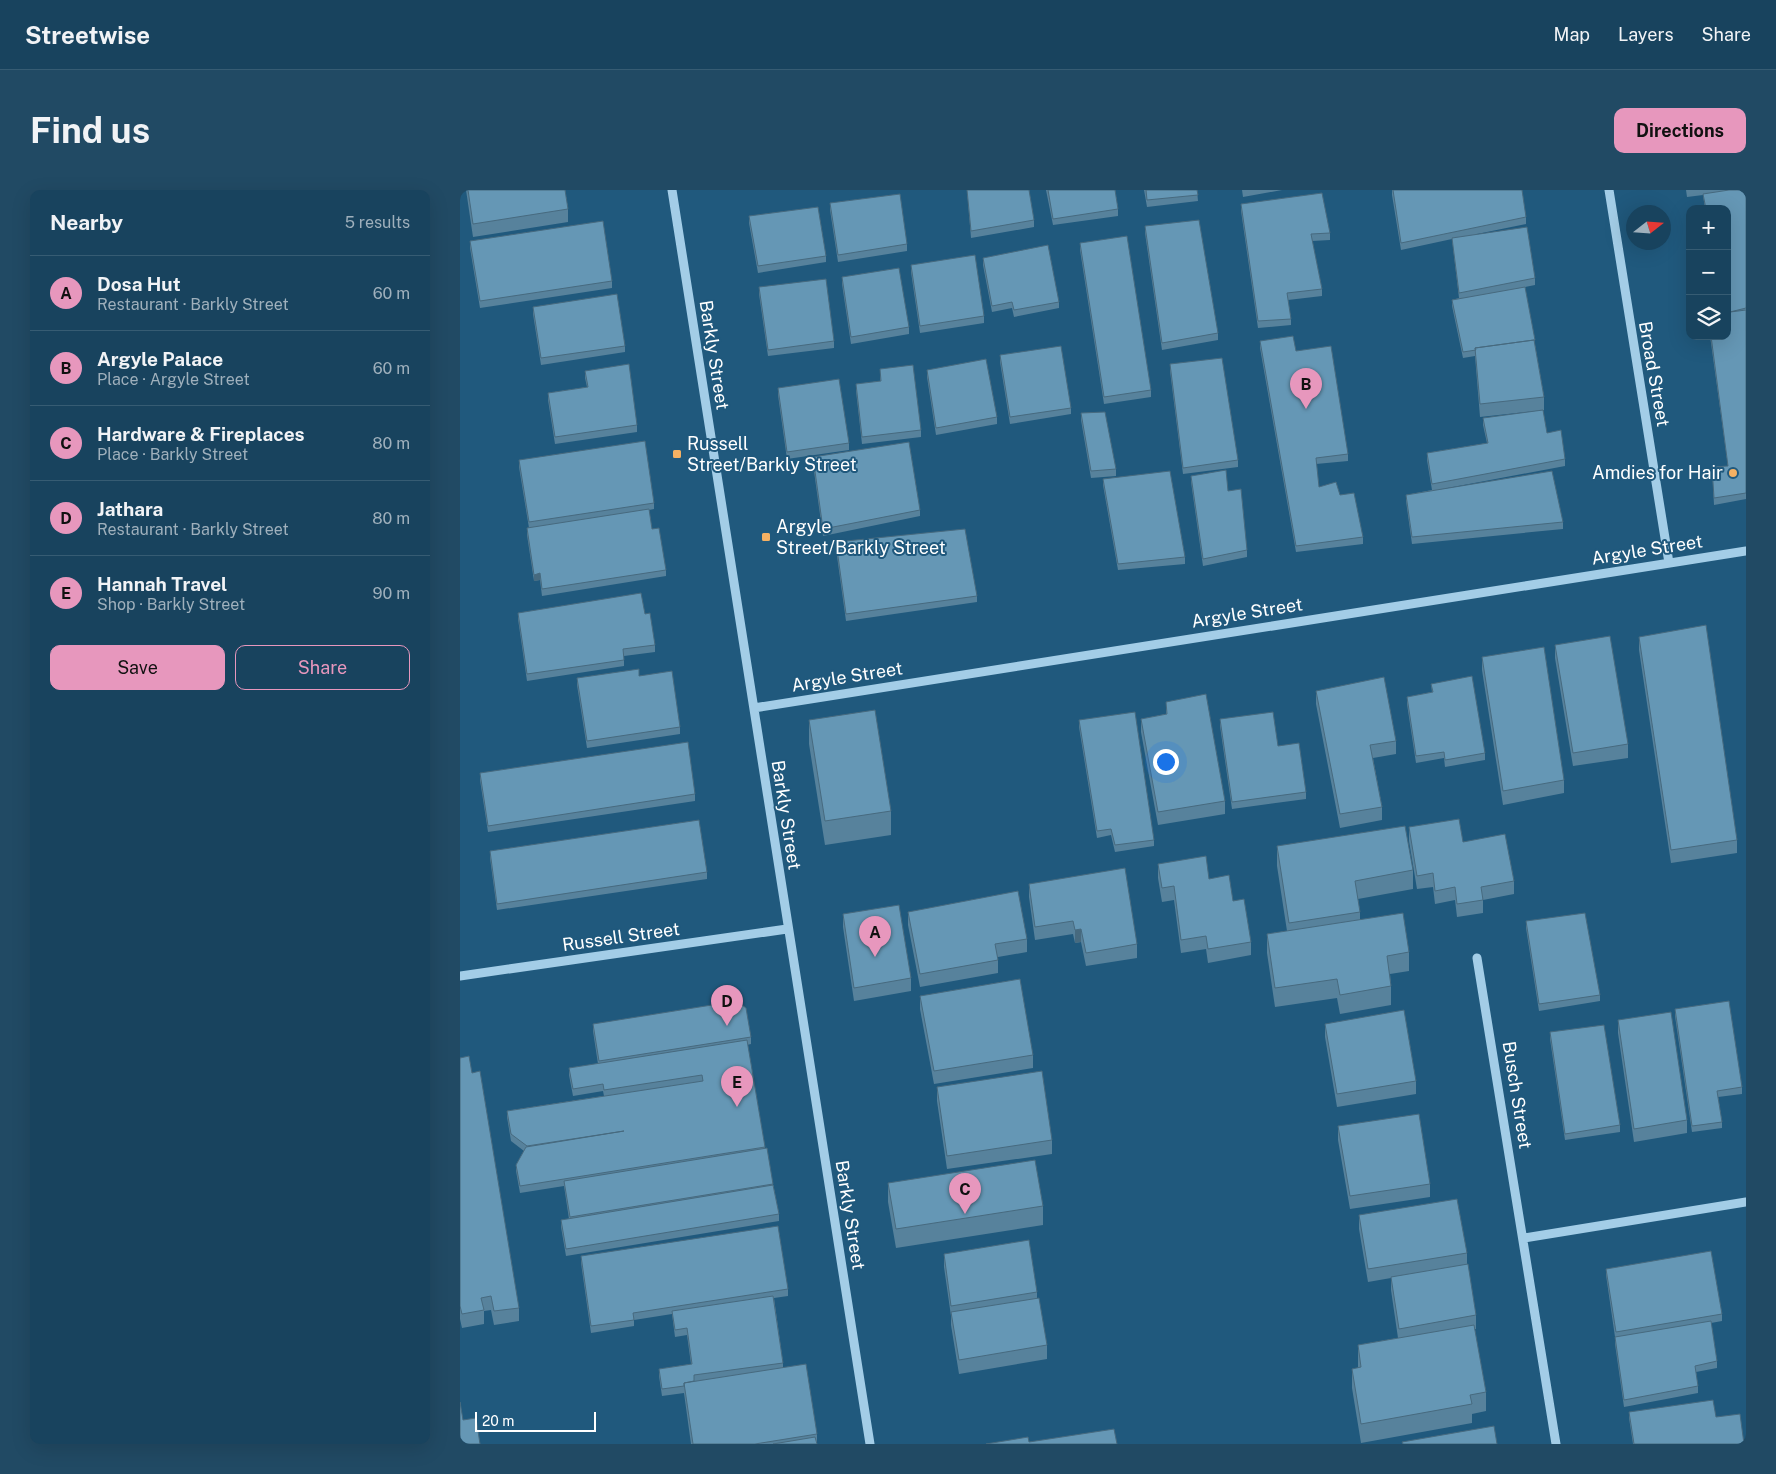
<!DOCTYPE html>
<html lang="en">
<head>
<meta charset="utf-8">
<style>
	:root { --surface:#18435e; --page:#214a64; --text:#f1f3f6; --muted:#9fb0bc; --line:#365c73; --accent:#e797bd }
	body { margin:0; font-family:"Public Sans",sans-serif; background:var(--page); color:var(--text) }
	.controls { position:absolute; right:15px; top:15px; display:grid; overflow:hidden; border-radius:10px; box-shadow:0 5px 20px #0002 }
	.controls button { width:45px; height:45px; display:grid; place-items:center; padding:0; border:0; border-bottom:1px solid var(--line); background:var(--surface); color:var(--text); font:25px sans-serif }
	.compass { position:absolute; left:1166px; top:15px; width:45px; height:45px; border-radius:50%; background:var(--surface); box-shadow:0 5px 20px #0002; rotate:73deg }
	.scale { position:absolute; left:15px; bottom:12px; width:121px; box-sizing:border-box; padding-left:5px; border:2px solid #fff; border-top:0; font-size:14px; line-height:18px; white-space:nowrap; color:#fff; -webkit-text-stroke:4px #20597d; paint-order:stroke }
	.you { position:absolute; left:705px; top:571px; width:18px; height:18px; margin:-12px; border:4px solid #fff; border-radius:50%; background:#1a73e8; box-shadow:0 0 0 8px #1a73e833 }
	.badge { display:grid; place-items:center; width:32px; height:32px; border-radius:50%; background:var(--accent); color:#111; font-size:16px; font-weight:700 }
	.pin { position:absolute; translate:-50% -41px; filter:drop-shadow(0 1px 2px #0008) }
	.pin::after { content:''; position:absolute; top:26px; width:18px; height:15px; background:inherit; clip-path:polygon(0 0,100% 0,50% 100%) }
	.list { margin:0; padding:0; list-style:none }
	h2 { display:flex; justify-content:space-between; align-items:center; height:65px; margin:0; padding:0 20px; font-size:21px }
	h2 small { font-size:16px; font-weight:400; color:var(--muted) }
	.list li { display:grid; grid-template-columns:32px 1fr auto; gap:15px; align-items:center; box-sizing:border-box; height:75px; padding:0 20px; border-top:1px solid var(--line) }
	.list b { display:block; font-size:19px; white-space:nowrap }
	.list p { margin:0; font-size:16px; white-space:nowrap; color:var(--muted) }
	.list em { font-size:16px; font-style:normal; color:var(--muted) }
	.actions { display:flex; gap:10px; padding:15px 20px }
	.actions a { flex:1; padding:11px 0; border:1px solid var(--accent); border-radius:10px; text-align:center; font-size:18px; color:var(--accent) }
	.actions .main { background:var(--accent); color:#111 }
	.icon { flex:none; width:28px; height:28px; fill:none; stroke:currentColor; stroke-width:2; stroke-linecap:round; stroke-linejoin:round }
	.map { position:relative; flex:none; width:1286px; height:1254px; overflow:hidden; border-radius:10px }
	header { display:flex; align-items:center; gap:30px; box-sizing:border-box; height:70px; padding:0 25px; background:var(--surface); border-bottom:1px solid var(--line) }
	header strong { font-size:24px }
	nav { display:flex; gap:28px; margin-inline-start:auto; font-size:18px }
	.intro { display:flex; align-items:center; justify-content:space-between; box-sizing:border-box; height:120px; padding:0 30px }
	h1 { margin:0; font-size:35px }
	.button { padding:12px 22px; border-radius:10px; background:var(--accent); color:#111; font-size:18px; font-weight:700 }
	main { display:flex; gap:30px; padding:0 30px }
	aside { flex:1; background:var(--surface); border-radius:10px; box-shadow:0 5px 20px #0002 }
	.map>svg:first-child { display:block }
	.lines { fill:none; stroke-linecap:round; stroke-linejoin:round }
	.minor { stroke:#a3cde7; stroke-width:9 }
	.wall { fill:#57829c }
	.shaded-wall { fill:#476a7f }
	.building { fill:#6597b5; stroke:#476a7f }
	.poi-dot { fill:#f5b163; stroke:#20597d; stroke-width:2 }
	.labels { text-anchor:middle; stroke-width:4; stroke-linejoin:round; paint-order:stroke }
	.street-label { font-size:18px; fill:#fff; stroke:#20597d }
	.poi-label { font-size:18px; fill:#fff; stroke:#20597d; text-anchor:start }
</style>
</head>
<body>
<header>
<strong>Streetwise</strong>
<nav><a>Map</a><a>Layers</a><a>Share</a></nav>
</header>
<div class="intro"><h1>Find us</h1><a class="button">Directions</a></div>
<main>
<aside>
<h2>Nearby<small>5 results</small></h2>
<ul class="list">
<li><span class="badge">A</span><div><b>Dosa Hut</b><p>Restaurant · Barkly Street</p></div><em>60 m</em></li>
<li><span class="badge">B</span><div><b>Argyle Palace</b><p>Place · Argyle Street</p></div><em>60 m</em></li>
<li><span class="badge">C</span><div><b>Hardware &amp; Fireplaces</b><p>Place · Barkly Street</p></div><em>80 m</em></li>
<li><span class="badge">D</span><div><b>Jathara</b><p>Restaurant · Barkly Street</p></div><em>80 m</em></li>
<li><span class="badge">E</span><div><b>Hannah Travel</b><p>Shop · Barkly Street</p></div><em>90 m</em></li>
</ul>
<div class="actions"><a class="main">Save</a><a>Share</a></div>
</aside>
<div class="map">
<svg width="1286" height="1254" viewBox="0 0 1286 1254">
	<rect width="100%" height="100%" fill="#20597d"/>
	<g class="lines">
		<path class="minor" d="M 212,0 L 410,1254
			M 1149,0 L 1209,373
			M 294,518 L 1286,361
			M 1017,768 L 1096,1254
			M 0,786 L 327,739
			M 1064,1048 L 1286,1012"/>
	</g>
	<path class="wall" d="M 6,0 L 105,0 L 108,19 L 108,32 L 13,47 Z
		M 507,0 L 569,0 L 574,30 L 574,37 L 511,48 Z
		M 586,0 L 655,0 L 658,19 L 658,26 L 593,35 Z
		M 684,0 L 737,0 L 738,11 L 687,17 Z
		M 782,0 L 822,0 L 783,7 Z
		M 932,0 L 1066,27 L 1066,34 L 1017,44 L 1075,88 L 1075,95 L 1065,97 L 1084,207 L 1084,220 L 1020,227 L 1015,166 L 1003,168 L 992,116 L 992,110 L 999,108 L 992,49 L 941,60 L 932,5 Z
		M 1226,0 L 1286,0 L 1286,309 L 1254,315 L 1252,277 L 1268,276 L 1250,146 L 1267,146 L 1267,19 L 1245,19 L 1243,5 L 1227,7 Z
		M 370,13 L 447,54 L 447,61 L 378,72 L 370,20 Z
		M 781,14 L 870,43 L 870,50 L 852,51 L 862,99 L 862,106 L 828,110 L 831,129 L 831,135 L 798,138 L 781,21 Z
		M 289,26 L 366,66 L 366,72 L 298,83 L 289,33 Z
		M 685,36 L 758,143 L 758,150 L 702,160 L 685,43 Z
		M 10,51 L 152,91 L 152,98 L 20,118 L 10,58 Z
		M 620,53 L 691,200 L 691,207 L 644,214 L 620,60 Z
		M 523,68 L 599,112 L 599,118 L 554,127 L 552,118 L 532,122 L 523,75 Z
		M 451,75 L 524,126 L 524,133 L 460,143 L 451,82 Z
		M 382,87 L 449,137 L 449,144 L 391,154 L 382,94 Z
		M 299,97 L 374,151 L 374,158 L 308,166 L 299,104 Z
		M 73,117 L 165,156 L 165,162 L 81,175 L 73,124 Z
		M 800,151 L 836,161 L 888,264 L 888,271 L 856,274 L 859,297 L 880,305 L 903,347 L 903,354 L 836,362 L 800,158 Z
		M 540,165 L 611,218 L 611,224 L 550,234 L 540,172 Z
		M 710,174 L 778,270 L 778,277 L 723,284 L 710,181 Z
		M 420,179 L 461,240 L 461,247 L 402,254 L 396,201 L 396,194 L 420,191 Z
		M 467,180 L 537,227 L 537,234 L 476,245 L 467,187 Z
		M 125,181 L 177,235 L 177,242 L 95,254 L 88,210 L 88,203 L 127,197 L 125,188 Z
		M 318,198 L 389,253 L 389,260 L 327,269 L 318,205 Z
		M 621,223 L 656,279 L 656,286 L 631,288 L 621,230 Z
		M 1023,228 L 1087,243 L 1105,269 L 1105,276 L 977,300 L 1103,332 L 1103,339 L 952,354 L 946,311 L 946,305 L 972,300 L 967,270 L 967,263 L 1027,253 L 1023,235 Z
		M 353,267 L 460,320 L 460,326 L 363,346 L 353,274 Z
		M 59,270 L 194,313 L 194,319 L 189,320 L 192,339 L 206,380 L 206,386 L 82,406 L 80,390 L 74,391 L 67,345 L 67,338 L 69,338 L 59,277 Z
		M 731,286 L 768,301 L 787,360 L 787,367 L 743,376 L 731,292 Z
		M 643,289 L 725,367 L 725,374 L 658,380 L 643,295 Z
		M 376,352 L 517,406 L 517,412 L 386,431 L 376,359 Z
		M 58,423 L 185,424 L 195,455 L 195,462 L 164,466 L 164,476 L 67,491 L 58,429 Z
		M 1179,447 L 1277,650 L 1277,663 L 1211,673 L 1179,460 Z
		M 1095,455 L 1168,554 L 1168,568 L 1113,576 L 1095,468 Z
		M 1022,467 L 1104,590 L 1104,603 L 1043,615 L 1022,480 Z
		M 179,486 L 220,537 L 220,544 L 127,558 L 117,495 L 117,488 Z
		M 971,494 L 1025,563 L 1025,570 L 985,577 L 984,568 L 956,573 L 947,514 L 947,507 L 972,502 Z
		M 856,501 L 936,551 L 936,564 L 913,568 L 922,617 L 922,630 L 880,638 L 856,514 Z
		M 706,512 L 765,611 L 765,624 L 698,635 L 681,542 L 681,529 L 706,524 Z
		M 760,529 L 818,556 L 846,602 L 846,609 L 772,619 L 760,536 Z
		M 349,530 L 431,621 L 431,645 L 365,655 L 349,554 Z
		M 619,530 L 694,650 L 694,656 L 655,662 L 651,645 L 637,648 L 619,537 Z
		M 20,583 L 235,604 L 235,611 L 28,642 L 20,590 Z
		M 949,637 L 1003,652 L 1054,691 L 1054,704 L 1023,710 L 1023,723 L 997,727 L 995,710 L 975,714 L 973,697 L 957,699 L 949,651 Z
		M 817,656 L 953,680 L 953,699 L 898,709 L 900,722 L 900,729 L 949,762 L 949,781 L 930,784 L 931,796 L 931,815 L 880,824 L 877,808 L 815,817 L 807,763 L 807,744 L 827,741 L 817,676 Z
		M 30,661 L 247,682 L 247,689 L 37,720 L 30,668 Z
		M 698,674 L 749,689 L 773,711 L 791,752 L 791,765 L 748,773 L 746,759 L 721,763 L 714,710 L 702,712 L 698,688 Z
		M 569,694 L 677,754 L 677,768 L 626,776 L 621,752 L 615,753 L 613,744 L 575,750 L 569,707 Z
		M 448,722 L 567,749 L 567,762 L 538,767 L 538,783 L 460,797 L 448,735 Z
		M 383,724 L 451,788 L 451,801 L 394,811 L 383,737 Z
		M 1066,731 L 1140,805 L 1140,811 L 1079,821 L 1066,738 Z
		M 460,806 L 573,865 L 573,878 L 474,894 L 460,819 Z
		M 1215,819 L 1282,897 L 1282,904 L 1258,907 L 1262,932 L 1262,938 L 1232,942 L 1215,826 Z
		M 1158,830 L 1227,930 L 1227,943 L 1174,952 L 1158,843 Z
		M 133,834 L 291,847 L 291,854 L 287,855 L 305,958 L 313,994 L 319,1024 L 319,1031 L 106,1066 L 101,1037 L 101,1030 L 109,1029 L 104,996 L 60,1003 L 56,981 L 56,975 L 64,961 L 51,951 L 47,927 L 47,921 L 144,906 L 143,901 L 113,906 L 109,885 L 109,878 L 138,874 L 133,841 Z
		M 865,834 L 956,891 L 956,904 L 877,917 L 865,847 Z
		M 1090,842 L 1160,935 L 1160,942 L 1105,950 L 1090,849 Z
		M 0,868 L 59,1118 L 59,1131 L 34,1135 L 31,1120 L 24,1121 L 24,1134 L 2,1138 L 0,1129 Z
		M 477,897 L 592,950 L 592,964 L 487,979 L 477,911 Z
		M 878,936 L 970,994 L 970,1007 L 890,1019 L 878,950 Z
		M 428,993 L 583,1016 L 583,1035 L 436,1058 L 428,1012 Z
		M 899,1025 L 1007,1063 L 1007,1075 L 1016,1125 L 1016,1139 L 1014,1139 L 1026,1202 L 1026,1221 L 1012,1224 L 1012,1233 L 901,1253 L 892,1198 L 892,1179 L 898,1178 L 898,1155 L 938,1148 L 931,1100 L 931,1088 L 908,1092 L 899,1039 Z
		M 484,1064 L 577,1102 L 577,1108 L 587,1155 L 587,1169 L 499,1184 L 491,1135 L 491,1126 L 484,1077 Z
		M 121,1066 L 328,1099 L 328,1106 L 314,1108 L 323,1173 L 323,1178 L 357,1244 L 357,1254 L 231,1254 L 224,1203 L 202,1206 L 199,1186 L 199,1179 L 231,1174 L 227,1145 L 215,1147 L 212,1124 L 174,1130 L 174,1136 L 131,1143 L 121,1073 Z
		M 1146,1079 L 1262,1124 L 1262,1131 L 1251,1133 L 1257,1171 L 1257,1178 L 1236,1182 L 1238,1196 L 1238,1203 L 1164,1217 L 1155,1154 L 1155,1147 L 1146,1085 Z
		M 1169,1222 L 1256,1227 L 1284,1254 L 1173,1254 L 1169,1228 Z"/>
	<path class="shaded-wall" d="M 80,383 L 80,390 L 74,391 L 74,385 Z
		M 621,739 L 621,752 L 615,753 L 615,740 Z"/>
	<path class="building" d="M 8,0 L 105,0 L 108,19 L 13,34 Z
		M 507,0 L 569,0 L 574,30 L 511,41 Z
		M 588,0 L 655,0 L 658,19 L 593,29 Z
		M 686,0 L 737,0 L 738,5 L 687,10 Z
		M 933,0 L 1062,0 L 1066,27 L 941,53 Z
		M 1269,0 L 1286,0 L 1286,118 L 1270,122 L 1286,120 L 1286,303 L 1254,308 L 1252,277 L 1268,276 L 1251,146 L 1267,146 L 1267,19 L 1246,19 L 1243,4 Z
		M 862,3 L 870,43 L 851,44 L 862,99 L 827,103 L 831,129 L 798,131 L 781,14 Z
		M 440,4 L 447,54 L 378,65 L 370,13 Z
		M 358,17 L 366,66 L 298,76 L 289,26 Z
		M 739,30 L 758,143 L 702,153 L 685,36 Z
		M 143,31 L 152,91 L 20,111 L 10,51 Z
		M 1067,37 L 1075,88 L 999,103 L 992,48 Z
		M 667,46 L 691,200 L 644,207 L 620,53 Z
		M 588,55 L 599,112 L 554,120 L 552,112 L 532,116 L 523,68 Z
		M 515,65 L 524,126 L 460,136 L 451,75 Z
		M 439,78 L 449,137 L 391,147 L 382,87 Z
		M 366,89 L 374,151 L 308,160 L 299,97 Z
		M 1065,97 L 1075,150 L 1074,150 L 1015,158 L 1016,160 L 1003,162 L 992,110 Z
		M 157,104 L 165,156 L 81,168 L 73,117 Z
		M 833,146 L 836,161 L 871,156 L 888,264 L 856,268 L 859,297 L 876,292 L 880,305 L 894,303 L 903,347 L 836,356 L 800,151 Z
		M 1074,150 L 1084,207 L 1020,214 L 1015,158 Z
		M 601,156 L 611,218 L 550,227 L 540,165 Z
		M 762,168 L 778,270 L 723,278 L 710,174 Z
		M 526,169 L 537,227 L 476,238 L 467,180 Z
		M 169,174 L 177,235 L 95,247 L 88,203 L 128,197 L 125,181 Z
		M 453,175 L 461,240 L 402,247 L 396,194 L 421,191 L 420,179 Z
		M 379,189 L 389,253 L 327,262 L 318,198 Z
		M 1083,220 L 1087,243 L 1101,240 L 1105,269 L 972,294 L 967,263 L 1028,253 L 1023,228 Z
		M 645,222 L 656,279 L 631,281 L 621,223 Z
		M 185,251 L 194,313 L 69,332 L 59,270 Z
		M 449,252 L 460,320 L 363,339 L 353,267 Z
		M 766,280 L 768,301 L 781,299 L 787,360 L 743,369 L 731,286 Z
		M 710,281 L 725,367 L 658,374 L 643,289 Z
		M 1092,281 L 1103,332 L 952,347 L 946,305 Z
		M 189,319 L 192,339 L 199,338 L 206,380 L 82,399 L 80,383 L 74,385 L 67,338 Z
		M 505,339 L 517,406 L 386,424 L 376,352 Z
		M 181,403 L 185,424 L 190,423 L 195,455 L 163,459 L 164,470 L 67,484 L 58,423 Z
		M 1246,435 L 1277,650 L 1211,660 L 1179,447 Z
		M 1150,446 L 1168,554 L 1113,563 L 1095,455 Z
		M 1084,457 L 1104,590 L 1043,601 L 1022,467 Z
		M 179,479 L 179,486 L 212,481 L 220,537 L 127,551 L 117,488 Z
		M 1012,486 L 1025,563 L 985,570 L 984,562 L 956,566 L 947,507 L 973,502 L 971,494 Z
		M 924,487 L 936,551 L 910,555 L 922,617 L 880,624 L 856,501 Z
		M 746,504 L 765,611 L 698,622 L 681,529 L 707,524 L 706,512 Z
		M 415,520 L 431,621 L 365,631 L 349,530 Z
		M 675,522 L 694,650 L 655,655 L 651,639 L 637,641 L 619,530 Z
		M 813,522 L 818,556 L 839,553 L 846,602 L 772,612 L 760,529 Z
		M 228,552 L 235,604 L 28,636 L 20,583 Z
		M 999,629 L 1003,652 L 1045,644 L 1054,691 L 1021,697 L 1023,710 L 997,714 L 995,697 L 975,701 L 973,683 L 957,686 L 949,637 Z
		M 239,630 L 247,682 L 37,714 L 30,661 Z
		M 945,636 L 953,680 L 895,691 L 900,722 L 829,733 L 817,656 Z
		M 746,666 L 749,689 L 769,685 L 773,711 L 784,709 L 791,752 L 748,759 L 746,746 L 721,750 L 714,696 L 702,698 L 698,674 Z
		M 665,678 L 677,754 L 626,763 L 621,739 L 615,740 L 613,731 L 575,737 L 569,694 Z
		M 558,701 L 567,749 L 535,754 L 538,770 L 460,784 L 448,722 Z
		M 439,715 L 451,788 L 394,798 L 383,724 Z
		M 943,723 L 949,762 L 927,766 L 931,796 L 880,805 L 877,789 L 815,798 L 807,744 Z
		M 1125,723 L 1140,805 L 1079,814 L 1066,731 Z
		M 560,789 L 573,865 L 474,881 L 460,806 Z
		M 277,811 L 286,818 L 291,847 L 139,871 L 133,834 Z
		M 1269,811 L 1282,897 L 1257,901 L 1262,932 L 1232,936 L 1215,819 Z
		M 944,820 L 956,891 L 877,904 L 865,834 Z
		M 1211,822 L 1227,930 L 1174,939 L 1158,830 Z
		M 1144,835 L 1160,935 L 1105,944 L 1090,842 Z
		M 287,850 L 305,957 L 60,996 L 56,975 L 66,957 L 164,941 L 67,956 L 51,944 L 47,921 L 243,891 L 242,885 L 144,900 L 143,894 L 113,899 L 109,878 Z
		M 9,866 L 12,883 L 20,881 L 59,1118 L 34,1121 L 31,1106 L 21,1108 L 24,1120 L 2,1124 L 0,1116 L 0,868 Z
		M 582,881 L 592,950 L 487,966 L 477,897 Z
		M 959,924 L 970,994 L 890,1006 L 878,936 Z
		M 307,958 L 313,994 L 110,1027 L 104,991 Z
		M 575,970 L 583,1016 L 436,1039 L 428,993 Z
		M 313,995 L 319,1024 L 106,1059 L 101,1030 Z
		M 997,1009 L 1007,1063 L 908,1079 L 899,1025 Z
		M 318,1036 L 328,1099 L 173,1123 L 174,1130 L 131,1136 L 121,1066 Z
		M 569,1050 L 577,1102 L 491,1116 L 484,1064 Z
		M 1251,1061 L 1262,1124 L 1156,1142 L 1146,1079 Z
		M 1008,1074 L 1016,1125 L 939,1139 L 931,1087 Z
		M 313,1106 L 323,1173 L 234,1185 L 234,1191 L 224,1193 L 224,1196 L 202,1199 L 199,1179 L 232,1174 L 227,1138 L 215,1140 L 212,1121 Z
		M 579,1108 L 587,1155 L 499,1170 L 491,1122 Z
		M 1251,1131 L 1257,1171 L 1235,1176 L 1238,1196 L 1164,1210 L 1155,1147 Z
		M 1014,1135 L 1026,1202 L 1010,1205 L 1012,1214 L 901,1234 L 892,1179 L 901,1177 L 898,1155 Z
		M 346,1174 L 357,1244 L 295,1254 L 233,1254 L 224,1193 Z
		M 1253,1210 L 1256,1227 L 1280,1224 L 1284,1254 L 1174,1254 L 1169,1222 Z
		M 0,1212 L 3,1230 L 16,1228 L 20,1254 L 0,1254 Z
		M 1034,1236 L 1037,1254 L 943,1254 L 942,1252 Z
		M 654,1239 L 657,1254 L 526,1254 L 568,1247 L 569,1252 Z
		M 355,1247 L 357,1254 L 313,1254 Z"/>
	<g class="poi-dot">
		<rect x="212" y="259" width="10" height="10" rx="2.5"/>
		<circle cx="1273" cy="283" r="5"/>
		<rect x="301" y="342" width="10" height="10" rx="2.5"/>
	</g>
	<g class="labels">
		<g class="street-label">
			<text transform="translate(254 165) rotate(81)" y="6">Barkly Street</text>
			<text transform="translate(1194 184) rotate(80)" y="6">Broad Street</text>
			<text transform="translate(1187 360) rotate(-9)" y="6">Argyle Street</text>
			<text transform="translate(787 423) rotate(-9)" y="6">Argyle Street</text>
			<text transform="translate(387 487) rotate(-9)" y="6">Argyle Street</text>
			<text transform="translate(326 625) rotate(81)" y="6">Barkly Street</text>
			<text transform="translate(161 747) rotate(-8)" y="6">Russell Street</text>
			<text transform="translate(1057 905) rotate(81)" y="6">Busch Street</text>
			<text transform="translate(390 1025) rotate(81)" y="6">Barkly Street</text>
		</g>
		<g class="poi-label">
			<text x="227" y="260">Russell<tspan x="227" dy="21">Street/Barkly Street</tspan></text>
			<text x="1263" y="289" text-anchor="end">Amdies for Hair</text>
			<text x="316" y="343">Argyle<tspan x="316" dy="21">Street/Barkly Street</tspan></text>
		</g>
	</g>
</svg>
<div class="controls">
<button>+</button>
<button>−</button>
<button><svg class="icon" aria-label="layers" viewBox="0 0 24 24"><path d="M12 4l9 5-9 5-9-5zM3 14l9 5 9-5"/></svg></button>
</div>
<svg class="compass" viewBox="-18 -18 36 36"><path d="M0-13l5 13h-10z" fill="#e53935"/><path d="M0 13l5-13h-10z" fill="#9fb0bc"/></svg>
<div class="scale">20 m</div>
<div class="you"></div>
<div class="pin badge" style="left:415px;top:767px">A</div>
<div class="pin badge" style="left:846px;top:219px">B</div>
<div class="pin badge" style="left:505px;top:1024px">C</div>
<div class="pin badge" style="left:267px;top:836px">D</div>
<div class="pin badge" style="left:277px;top:917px">E</div>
</div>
</main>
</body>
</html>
